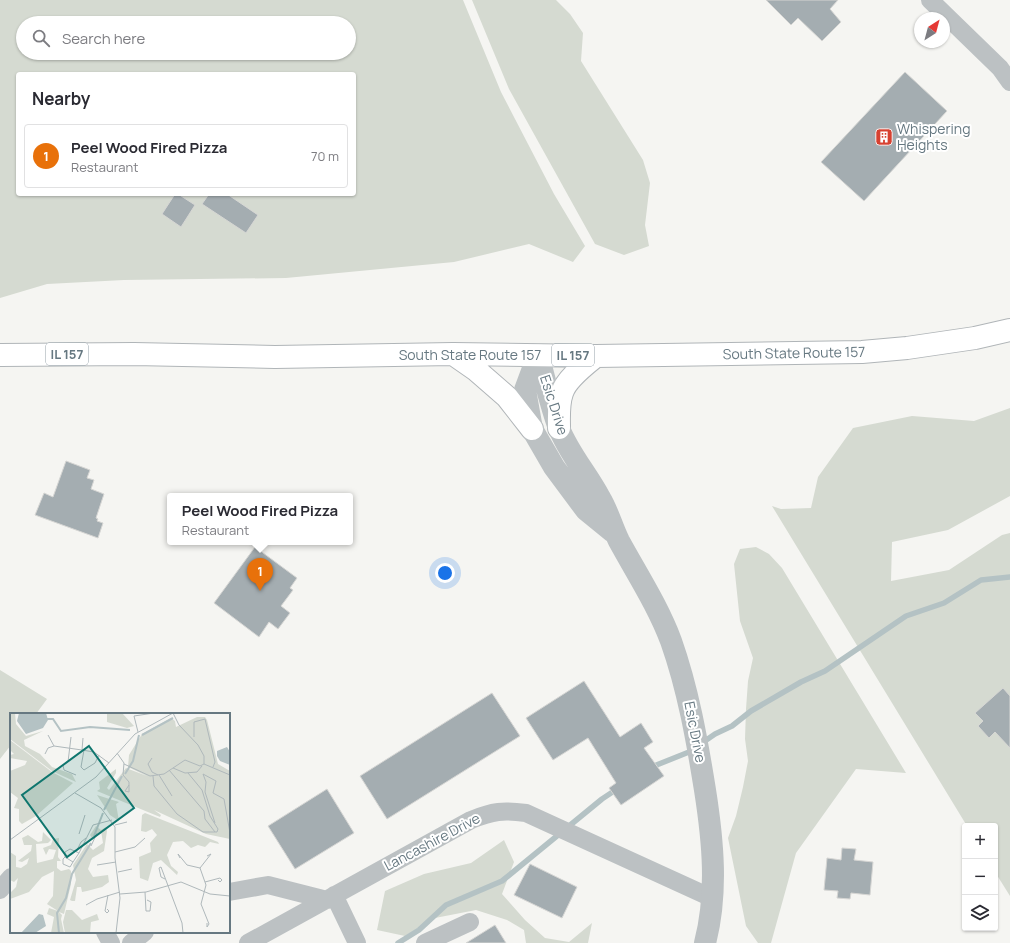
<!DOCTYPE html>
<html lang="en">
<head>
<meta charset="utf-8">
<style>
	:root { --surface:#fff; --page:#f2f2f3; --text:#2b2b33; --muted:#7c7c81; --line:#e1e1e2; --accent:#d74130 }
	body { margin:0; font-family:Manrope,sans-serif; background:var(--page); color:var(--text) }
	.controls { position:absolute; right:12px; bottom:12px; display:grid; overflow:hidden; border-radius:4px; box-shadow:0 1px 3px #0004 }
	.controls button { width:36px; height:36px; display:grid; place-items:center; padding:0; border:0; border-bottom:1px solid var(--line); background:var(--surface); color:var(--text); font:20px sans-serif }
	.compass { position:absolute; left:914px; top:12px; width:36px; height:36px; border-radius:50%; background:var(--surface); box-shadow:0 1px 3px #0004; rotate:36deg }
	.you { position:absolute; left:445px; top:573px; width:14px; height:14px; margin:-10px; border:3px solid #fff; border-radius:50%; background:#1a73e8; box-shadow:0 0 0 6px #1a73e833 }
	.badge { display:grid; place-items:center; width:26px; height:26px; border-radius:50%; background:var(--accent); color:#fff; font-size:13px; font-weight:700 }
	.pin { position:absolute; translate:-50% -33px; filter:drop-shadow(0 1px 2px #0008) }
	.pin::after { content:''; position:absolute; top:21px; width:14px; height:12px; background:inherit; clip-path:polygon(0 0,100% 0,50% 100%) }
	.popup { position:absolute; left:167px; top:493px; width:186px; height:52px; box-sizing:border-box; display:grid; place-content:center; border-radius:4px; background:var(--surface); filter:drop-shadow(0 1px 3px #0005); font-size:13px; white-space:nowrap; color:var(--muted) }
	.popup b { font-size:15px; color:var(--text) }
	.popup::after { content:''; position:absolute; left:50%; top:100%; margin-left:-8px; border:8px solid transparent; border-top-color:var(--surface) }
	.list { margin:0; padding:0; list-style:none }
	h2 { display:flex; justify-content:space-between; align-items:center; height:52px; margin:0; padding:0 16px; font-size:17px }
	h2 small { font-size:13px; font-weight:400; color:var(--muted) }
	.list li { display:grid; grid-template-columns:26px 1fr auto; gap:12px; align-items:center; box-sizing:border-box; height:64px; margin:0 8px 8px; padding:0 8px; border:1px solid var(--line); border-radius:4px }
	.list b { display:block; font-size:15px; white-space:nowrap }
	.list p { margin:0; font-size:13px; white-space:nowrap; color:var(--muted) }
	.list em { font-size:13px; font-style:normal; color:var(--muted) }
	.icon { flex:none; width:22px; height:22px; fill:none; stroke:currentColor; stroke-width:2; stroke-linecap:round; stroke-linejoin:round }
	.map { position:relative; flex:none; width:1010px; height:943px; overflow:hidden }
	.search { position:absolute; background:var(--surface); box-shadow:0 1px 3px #0004; left:16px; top:16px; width:340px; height:44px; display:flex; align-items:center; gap:10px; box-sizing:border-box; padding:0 14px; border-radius:22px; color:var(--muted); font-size:15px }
	.panel { position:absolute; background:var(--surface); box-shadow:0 1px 3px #0004; left:16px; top:72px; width:340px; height:124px; border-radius:4px }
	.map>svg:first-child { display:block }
	.green { fill:#d5dad1; fill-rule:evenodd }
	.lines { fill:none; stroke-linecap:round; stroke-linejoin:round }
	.stream { stroke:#b4c2c4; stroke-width:5.5 }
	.building { fill:#a4adb1; stroke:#d6d6d4 }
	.primary-casing { stroke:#b0b5b8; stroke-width:24 }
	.minor { stroke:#bcc1c3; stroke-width:18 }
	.tertiary { stroke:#bcc1c3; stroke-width:22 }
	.primary { stroke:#fff; stroke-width:22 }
	.labels { text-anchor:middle; stroke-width:4; stroke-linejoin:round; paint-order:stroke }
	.shield { fill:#fff; stroke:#94a0a7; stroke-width:1 }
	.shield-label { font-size:13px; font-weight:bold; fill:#667881 }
	.poi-label { font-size:14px; fill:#667881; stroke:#fff; text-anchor:start }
	.street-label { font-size:14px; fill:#667881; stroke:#fff }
	.inset-river { fill:none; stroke:#b4c2c4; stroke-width:2 }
	.inset-road { fill:none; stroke:#afb8bb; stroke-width:1 }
	.view { fill:#0f766e; fill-opacity:0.15; stroke:#0f766e; stroke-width:2 }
	.inset-edge { fill:none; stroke:#667881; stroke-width:2 }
</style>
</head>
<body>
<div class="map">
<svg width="1010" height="943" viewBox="0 0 1010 943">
	<rect width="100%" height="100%" fill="#f5f5f2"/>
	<path class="green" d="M 0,0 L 463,0 L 501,92 L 554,194 L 585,246 L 573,262 L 529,244 L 454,262 L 286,278 L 124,280 L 47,284 L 0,298 ZM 23,23 L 349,23 L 349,53 L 23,53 ZM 18,74 L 354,74 L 354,194 L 18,194 Z
		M 472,0 L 556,0 L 570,14 L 583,33 L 581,61 L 643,160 L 650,183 L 645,225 L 649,246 L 624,255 L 595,244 L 509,89 Z
		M 1010,408 L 1010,496 L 948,530 L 892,542 L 891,581 L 949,570 L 1002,535 L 1010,533 L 1010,896 L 995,872 L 995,826 L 967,826 L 772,506 L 781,509 L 811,508 L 818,477 L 853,428 L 912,416 L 974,421 Z
		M 756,547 L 769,554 L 782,568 L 906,773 L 856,769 L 796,853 L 771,943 L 758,943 L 746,926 L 728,838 L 736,816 L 743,787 L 748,761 L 745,739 L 746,709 L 748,681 L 753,658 L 740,621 L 734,564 L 740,549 Z
		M 0,670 L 47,699 L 36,714 L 11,714 L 11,745 L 0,759 Z
		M 504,840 L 514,862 L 502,894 L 525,920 L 545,938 L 569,942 L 592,923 L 588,943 L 526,943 L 524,930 L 507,920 L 476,910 L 435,918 L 405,936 L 377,930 L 385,891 L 424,874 L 471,863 Z"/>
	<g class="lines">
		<path class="stream" d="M 702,743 L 715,734 L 732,726 L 751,711 L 801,682 L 825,671 L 906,616 L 944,603 L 981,580 L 1010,577
			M 649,768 L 689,752 L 693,749
			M 398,943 L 419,930 L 446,905 L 502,881 L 602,799 L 617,789"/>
	</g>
	<path class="building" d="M 766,0 L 838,0 L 830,9 L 841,22 L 822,41 L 798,18 L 791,25 Z
		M 905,72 L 947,111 L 864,201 L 821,162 Z
		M 175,194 L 178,194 L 195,205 L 181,227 L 162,214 Z
		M 209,194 L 227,194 L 258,215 L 246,233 L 202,204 Z
		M 66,461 L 90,470 L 87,478 L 94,480 L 91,489 L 104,494 L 96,518 L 98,519 L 97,521 L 103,523 L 98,538 L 35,515 L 44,493 L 53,497 Z
		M 255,547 L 297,578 L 290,588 L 293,590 L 281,606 L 290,613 L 278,629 L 269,622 L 259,637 L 214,603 Z
		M 584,681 L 620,737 L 641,723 L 653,742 L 644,748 L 664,776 L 621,805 L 609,788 L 616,783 L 588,738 L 553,760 L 526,718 Z
		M 1003,688 L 1010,696 L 1010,748 L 995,732 L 989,738 L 978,726 L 983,721 L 975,713 Z
		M 492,693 L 520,736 L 387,819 L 360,776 Z
		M 327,789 L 354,833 L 295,869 L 268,826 Z
		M 842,848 L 856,849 L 854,860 L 873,862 L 870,895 L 851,893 L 850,899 L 837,898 L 838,891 L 824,890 L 827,858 L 841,860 Z
		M 530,864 L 577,887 L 562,918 L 514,895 Z
		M 495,925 L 506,943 L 466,943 Z"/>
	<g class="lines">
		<defs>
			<path id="primary" d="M 453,354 L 476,370 L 507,397 L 532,429
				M 0,355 L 134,354 L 275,357 L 453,354 L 596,356 L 862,352 L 907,348 L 975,338 L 1010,330
				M 559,428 C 559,417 558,404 562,393 C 566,379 585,365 596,356"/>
		</defs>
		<use href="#primary" class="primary-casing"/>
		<path class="minor" d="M 930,0 L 1000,68 L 1010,82
			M 0,890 L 11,877
			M 229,892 L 268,885 L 327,900
			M 334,895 L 357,943
			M 105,932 L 111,943
			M 131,943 L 145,932
			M 248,943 L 471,820 C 493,811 503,810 526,813 L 712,898
			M 425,943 L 470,922"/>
		<path class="tertiary" d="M 538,355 C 545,379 550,404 559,428 C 568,452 588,475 600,498 C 608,511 612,527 619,541 C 637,574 658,606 671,641 C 688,689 697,740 705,790 C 713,841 718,893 705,943
			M 538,355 L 525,390 L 532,429 L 554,467 L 586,510 L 613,532"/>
		<use href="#primary" class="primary"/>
	</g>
	<defs>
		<symbol id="building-square" viewBox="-11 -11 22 22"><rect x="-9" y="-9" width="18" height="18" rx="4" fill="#d74130" stroke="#fff"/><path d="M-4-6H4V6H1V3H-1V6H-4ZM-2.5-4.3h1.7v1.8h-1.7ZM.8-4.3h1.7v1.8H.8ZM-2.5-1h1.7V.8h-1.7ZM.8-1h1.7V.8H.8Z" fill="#fff"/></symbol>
	</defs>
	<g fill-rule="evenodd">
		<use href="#building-square" x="874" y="127" width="20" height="20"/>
	</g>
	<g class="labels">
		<g class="shield">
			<rect x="46" y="343" width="42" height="22" rx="3"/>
			<rect x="552" y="344" width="42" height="22" rx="3"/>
		</g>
		<g class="shield-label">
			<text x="67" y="359">IL 157</text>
			<text x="573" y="360">IL 157</text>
		</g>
		<g class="poi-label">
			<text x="897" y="134">Whispering<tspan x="897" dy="16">Heights</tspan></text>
		</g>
		<g class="street-label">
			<text transform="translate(794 353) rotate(-1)" y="5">South State Route 157</text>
			<text x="470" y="360">South State Route 157</text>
			<text transform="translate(554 405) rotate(72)" y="5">Esic Drive</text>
			<text transform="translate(695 732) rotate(79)" y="5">Esic Drive</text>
			<text transform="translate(432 842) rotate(-28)" y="5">Lancashire Drive</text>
		</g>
	</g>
	<g transform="translate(10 713)">
		<rect width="220" height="220" fill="#f5f5f2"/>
		<path d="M 0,0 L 5,0 L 6,11 L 16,23 L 33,18 L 14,27 L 15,33 L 30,41 L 42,54 L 62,61 L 66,69 L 42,58 L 0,26 ZM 97,0 L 112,0 L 124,13 L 117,15 L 97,9 ZM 187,4 L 195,4 L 197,7 L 208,51 L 220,58 L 220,126 L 196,121 L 144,97 L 151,102 L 150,104 L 87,78 L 90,76 L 89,69 L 106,56 L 106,60 L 97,75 L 99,77 L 116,55 L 137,63 L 118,54 L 119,42 L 132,21 L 161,5 L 165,8 L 166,14 ZM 0,27 L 42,59 L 63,70 L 26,103 L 12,111 L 9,108 L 9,96 L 4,95 L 8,85 L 0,79 L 0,58 L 15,52 L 17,48 L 0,45 L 0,42 L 4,41 L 0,37 ZM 87,82 L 109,89 L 106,91 L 109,108 L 100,102 ZM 135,100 L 208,129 L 209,131 L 200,129 L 195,134 L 188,132 L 181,135 L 173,128 L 163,129 L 157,142 L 161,153 L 168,159 L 167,162 L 151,147 L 143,150 L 138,168 L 130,165 L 129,144 L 141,139 L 140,130 L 147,122 L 142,116 L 136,119 L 131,118 L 132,102 ZM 86,113 L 91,117 L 96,114 L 97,118 L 94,138 L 82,145 L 78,156 L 83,164 L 98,162 L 99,169 L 92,174 L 77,178 L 72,179 L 71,174 L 67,174 L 65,188 L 62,188 L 60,187 L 66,167 L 63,152 L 77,131 L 83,137 L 93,130 L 91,118 L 82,125 L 80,122 ZM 33,119 L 41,127 L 38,130 L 26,131 L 27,150 L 43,146 L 46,137 L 39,136 L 36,142 L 33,135 L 41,132 L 43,126 L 49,125 L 48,144 L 51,148 L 47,148 L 47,155 L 51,158 L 59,156 L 61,158 L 61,171 L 54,201 L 49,199 L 52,202 L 51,206 L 54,220 L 41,220 L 44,204 L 37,201 L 39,195 L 48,198 L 37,191 L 43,183 L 44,158 L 32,164 L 19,179 L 0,186 L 0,180 L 6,174 L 8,165 L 4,169 L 0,167 L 0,139 L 6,143 L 6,154 L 11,155 L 17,151 L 19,145 L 12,149 L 8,148 L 21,138 L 22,132 L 14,132 L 12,125 L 18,122 L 28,129 L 32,128 ZM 56,197 L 62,197 L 72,207 L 87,201 L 89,207 L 81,209 L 80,220 L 55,220 L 53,209 Z" fill="#d5dad1"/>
		<path d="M 9,0 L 36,0 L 38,7 L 33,15 L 16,21 L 7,8 ZM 217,34 L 220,39 L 220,52 L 210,48 L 207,43 L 207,38 ZM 29,201 L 33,202 L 36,213 L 25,220 L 11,220 Z" fill="#b4c2c4"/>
		<path class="inset-river" d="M 37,6 L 43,6 L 51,18 L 80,14 L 120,17M 132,22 L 163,5M 115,61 L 123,48 L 129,22M 94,97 L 112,63M 84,123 L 93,100M 49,220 L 47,200 L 56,185 L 62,161 L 81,130"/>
		<path class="inset-road" d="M 128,19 L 124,3 L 144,0M 38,22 L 44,33M 184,24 L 184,9 L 195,6 L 205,49 L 203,54M 72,37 L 73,25M 74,37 L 71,54 L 74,57 L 85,50 L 89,42M 107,40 L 114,50 L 113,62 L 119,69 L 119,79 L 115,78 L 119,72M 35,41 L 38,35 L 44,33 L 72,37 L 84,39 L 99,50M 142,45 L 138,51 L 142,59 L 148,62M 58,49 L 61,24M 114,51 L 140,63 L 154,61 L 175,47 L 190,53 L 194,51 L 194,43 L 188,32 L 169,12 L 163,0M 194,51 L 220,62M 53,52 L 54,57 L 66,62M 163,55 L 175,60 L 187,59 L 192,53M 159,57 L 194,98 L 195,106 L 205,119M 149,62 L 162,83M 143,63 L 144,73 L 167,101 L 193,119 L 207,119 L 208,116 L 200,103 L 192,77 L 178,60M 65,80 L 91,95 L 105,114 L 105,145 L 110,185 L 106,220M 205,110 L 195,79 L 196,69 L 193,61 L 206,68 L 203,80 L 214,86 L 220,120M 105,112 L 117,109M 69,121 L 75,102M 0,127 L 86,64 L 125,21 L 163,0M 81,133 L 87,120M 66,139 L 71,129 L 76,125M 105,139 L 125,134 L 135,125M 55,144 L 55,139 L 60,136 L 69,140M 170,145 L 168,141 L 177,152 L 190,155M 63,149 L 55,144 L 53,146 L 53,151 L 60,154 L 63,149 L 69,140 L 83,112 L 102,107M 87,152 L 106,149M 108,159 L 122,156M 155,166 L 151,164 L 149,155 L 151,154 L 172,210 L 173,220M 195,169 L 210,165 L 212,167 L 210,169 L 208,167M 135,179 L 136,198 L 140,198 L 141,189 L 137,187M 110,181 L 136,179 L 171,169 L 200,181 L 220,183M 76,192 L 87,186 L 110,179M 97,196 L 99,198 L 97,200 L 95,198 L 98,182M 197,210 L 197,214 L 199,211 L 191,191 L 196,172 L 190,155 L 201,141 L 197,143"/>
		<path class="view" d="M 79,33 L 124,95 L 57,144 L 12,82 Z"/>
		<rect width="220" height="220" class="inset-edge"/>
	</g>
</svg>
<div class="controls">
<button>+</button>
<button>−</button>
<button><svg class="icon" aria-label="layers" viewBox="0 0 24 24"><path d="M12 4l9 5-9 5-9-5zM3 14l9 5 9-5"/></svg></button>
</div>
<svg class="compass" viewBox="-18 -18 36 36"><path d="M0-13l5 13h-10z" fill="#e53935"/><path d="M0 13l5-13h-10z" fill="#7c7c81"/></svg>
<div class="you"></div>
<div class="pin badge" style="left:260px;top:591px;background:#e8710a">1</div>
<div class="popup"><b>Peel Wood Fired Pizza</b>Restaurant</div>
<div class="search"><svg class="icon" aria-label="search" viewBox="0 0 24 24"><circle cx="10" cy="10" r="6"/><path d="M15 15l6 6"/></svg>Search here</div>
<section class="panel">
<h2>Nearby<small></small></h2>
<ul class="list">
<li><span class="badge" style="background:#e8710a">1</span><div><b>Peel Wood Fired Pizza</b><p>Restaurant</p></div><em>70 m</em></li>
</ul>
</section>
</div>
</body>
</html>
